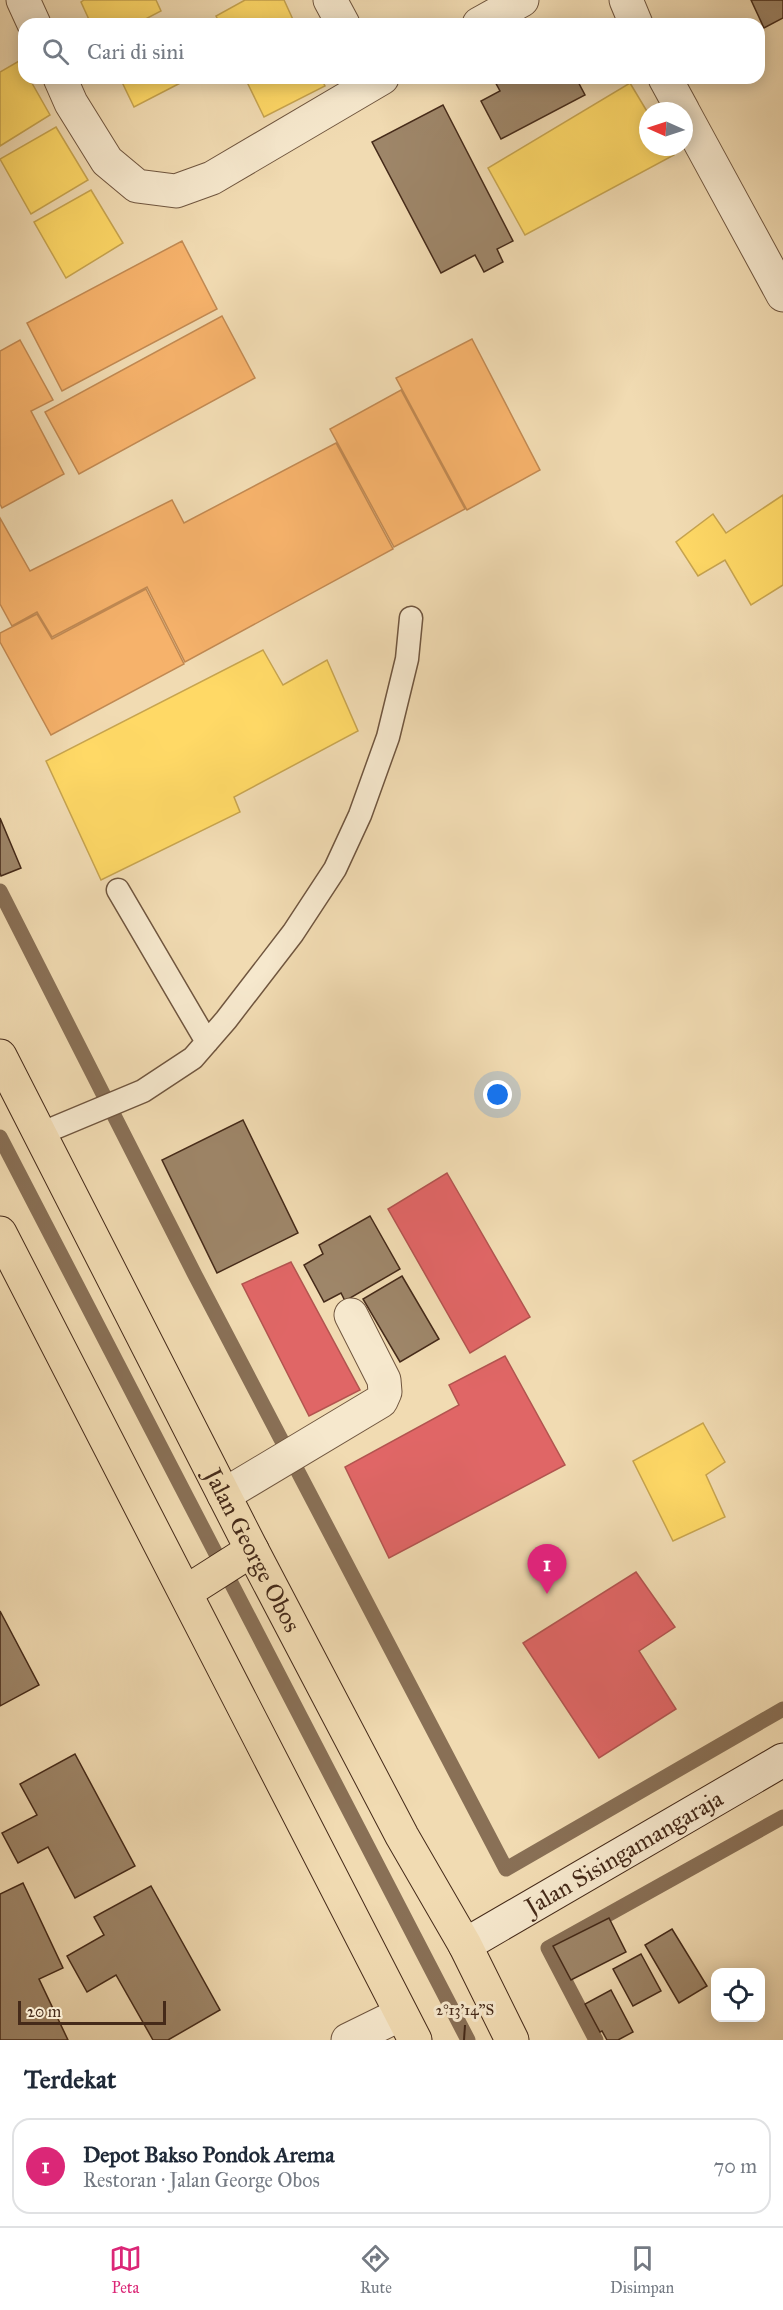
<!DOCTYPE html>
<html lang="id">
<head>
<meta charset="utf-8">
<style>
	:root { --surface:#fff; --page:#f2f2f3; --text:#1f2937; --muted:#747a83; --line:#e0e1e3; --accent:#db2777 }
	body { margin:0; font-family:"IM FELL Great Primer",serif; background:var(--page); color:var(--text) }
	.controls { position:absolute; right:18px; bottom:18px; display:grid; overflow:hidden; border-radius:12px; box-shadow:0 3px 15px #0003 }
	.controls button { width:54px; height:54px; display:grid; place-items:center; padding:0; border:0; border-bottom:2px solid var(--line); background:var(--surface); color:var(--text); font:30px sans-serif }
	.compass { position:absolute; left:639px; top:102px; width:54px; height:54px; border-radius:50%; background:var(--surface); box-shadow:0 3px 15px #0003; rotate:273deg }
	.scale { position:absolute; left:18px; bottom:15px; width:148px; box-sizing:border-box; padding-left:6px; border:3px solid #452a19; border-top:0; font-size:16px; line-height:21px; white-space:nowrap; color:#452a19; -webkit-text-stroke:4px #f6e8cd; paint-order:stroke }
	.you { position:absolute; left:498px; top:1095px; width:21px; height:21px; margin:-15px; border:4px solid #fff; border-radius:50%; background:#1a73e8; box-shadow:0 0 0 9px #1a73e833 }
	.badge { display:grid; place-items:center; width:39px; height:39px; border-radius:50%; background:var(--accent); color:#fff; font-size:20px; font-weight:700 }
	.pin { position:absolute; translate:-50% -50px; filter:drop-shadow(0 2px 3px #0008) }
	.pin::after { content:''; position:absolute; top:32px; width:21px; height:18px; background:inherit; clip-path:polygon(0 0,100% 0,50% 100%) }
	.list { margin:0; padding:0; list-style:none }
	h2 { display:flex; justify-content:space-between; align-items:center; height:78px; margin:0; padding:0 24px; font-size:26px }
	h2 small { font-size:20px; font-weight:400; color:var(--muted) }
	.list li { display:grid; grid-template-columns:39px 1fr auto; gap:18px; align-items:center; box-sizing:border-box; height:96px; margin:0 12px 12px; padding:0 12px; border:2px solid var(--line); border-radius:18px }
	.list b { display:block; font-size:22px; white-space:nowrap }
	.list p { margin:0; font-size:20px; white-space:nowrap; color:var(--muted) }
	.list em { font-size:20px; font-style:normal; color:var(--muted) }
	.icon { flex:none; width:33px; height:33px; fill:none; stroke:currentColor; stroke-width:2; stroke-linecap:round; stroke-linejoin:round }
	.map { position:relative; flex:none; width:783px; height:2040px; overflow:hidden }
	.search { position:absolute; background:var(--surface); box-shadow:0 3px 15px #0003; left:18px; right:18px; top:18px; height:66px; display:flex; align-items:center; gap:15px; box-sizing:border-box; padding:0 21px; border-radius:18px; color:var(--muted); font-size:22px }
	.sheet { height:186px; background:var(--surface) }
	nav { display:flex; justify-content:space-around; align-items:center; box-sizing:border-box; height:84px; border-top:2px solid var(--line); background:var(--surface); font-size:16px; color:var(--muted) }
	nav a { display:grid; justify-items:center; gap:3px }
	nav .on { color:var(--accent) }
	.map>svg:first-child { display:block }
	.homes { fill:#ffd966; stroke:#c7a44f; stroke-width:1.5 }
	.shops { fill:#e06666; stroke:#b2544f; stroke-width:1.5 }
	.health { fill:#f6b26b; stroke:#c18952; stroke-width:1.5 }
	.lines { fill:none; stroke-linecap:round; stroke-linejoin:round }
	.stream { stroke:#897056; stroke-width:15 }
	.building { fill:#9e8669; stroke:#452a19; stroke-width:1.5 }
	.lane-casing { stroke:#70563f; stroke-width:25 }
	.street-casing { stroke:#70563f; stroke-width:35 }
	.secondary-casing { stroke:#452a19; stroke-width:35 }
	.primary-casing { stroke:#452a19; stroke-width:35 }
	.lane { stroke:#f6e8cd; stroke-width:22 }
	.street { stroke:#f6e8cd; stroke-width:33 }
	.secondary { stroke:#f6e8cd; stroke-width:33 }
	.primary { stroke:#f1dbb2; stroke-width:33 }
	.ticks { fill:none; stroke:#452a19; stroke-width:2 }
	.labels { text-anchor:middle; stroke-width:6; stroke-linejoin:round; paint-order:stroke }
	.street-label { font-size:24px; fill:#452a19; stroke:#f6e8cd }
	.ticks-label { font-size:15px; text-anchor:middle; fill:#452a19; stroke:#f6e8cd; stroke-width:6; stroke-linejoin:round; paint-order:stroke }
</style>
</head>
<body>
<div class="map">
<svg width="783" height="2040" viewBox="0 0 783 2040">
	<rect width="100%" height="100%" fill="#f1dbb2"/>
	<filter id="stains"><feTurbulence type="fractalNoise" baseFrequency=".00333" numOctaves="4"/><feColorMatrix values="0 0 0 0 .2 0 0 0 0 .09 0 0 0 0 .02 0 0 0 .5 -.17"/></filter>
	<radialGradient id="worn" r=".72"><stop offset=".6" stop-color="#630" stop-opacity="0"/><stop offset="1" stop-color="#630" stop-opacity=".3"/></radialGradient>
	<path class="homes" d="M 84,0 L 156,0 L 161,11 L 136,24 L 91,24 L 81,2 Z
		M 245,0 L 284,0 L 295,24 L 220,24 L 216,16 Z
		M 19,61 L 24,70 L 24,78 L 29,78 L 50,115 L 0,146 L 0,72 Z
		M 120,78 L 190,78 L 134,107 Z
		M 245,78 L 321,78 L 325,86 L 264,117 Z
		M 630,83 L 648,113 L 648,147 L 669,147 L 674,155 L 525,235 L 488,168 Z
		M 56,127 L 88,180 L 31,214 L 0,159 Z
		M 91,190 L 123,243 L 66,278 L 34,222 Z
		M 783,495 L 783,585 L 751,605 L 725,560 L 698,576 L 676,542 L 713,514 L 726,533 Z
		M 263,650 L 283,685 L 327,660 L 358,731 L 234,797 L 240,812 L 101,880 L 46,761 Z
		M 703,1423 L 725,1462 L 706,1475 L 725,1517 L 673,1541 L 633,1461 Z"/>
	<path class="shops" d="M 447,1173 L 530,1317 L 470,1353 L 388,1209 Z
		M 291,1262 L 360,1390 L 309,1416 L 242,1284 Z
		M 505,1356 L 565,1465 L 389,1558 L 345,1467 L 459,1405 L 449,1385 Z
		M 636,1572 L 675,1627 L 639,1651 L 676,1709 L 599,1758 L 523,1643 Z"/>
	<path class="health" d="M 182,241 L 217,309 L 62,391 L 27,323 Z
		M 222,316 L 255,378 L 79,474 L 45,412 Z
		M 472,339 L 540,470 L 467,510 L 396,378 Z
		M 20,340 L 53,400 L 31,411 L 64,474 L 2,508 L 0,504 L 0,351 Z
		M 401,390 L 465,509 L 394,547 L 330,429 Z
		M 336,443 L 393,549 L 185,662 L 147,587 L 52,637 L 37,612 L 12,626 L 0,604 L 0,518 L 30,571 L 172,500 L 184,523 Z
		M 146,589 L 184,664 L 51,735 L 0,642 L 0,633 L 37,614 L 52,639 Z"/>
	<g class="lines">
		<path class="stream" d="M 0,891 L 194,1273 L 506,1869 L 783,1709
			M 0,1137 L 468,2040
			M 596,2040 L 548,1948 L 783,1817"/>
	</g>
	<path class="building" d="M 751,0 L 783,0 L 783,18 L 764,28 Z
		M 493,78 L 576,78 L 585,95 L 501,139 L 481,101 L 500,91 Z
		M 443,105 L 513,241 L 497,249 L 503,262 L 484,272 L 475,255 L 441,273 L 372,142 Z
		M 0,818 L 21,868 L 1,876 L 0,873 Z
		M 243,1120 L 298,1233 L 217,1273 L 162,1160 Z
		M 370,1216 L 400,1269 L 345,1301 L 341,1293 L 324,1302 L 304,1265 L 323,1254 L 319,1245 Z
		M 402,1276 L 439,1339 L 400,1362 L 363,1299 Z
		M 0,1611 L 39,1685 L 0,1706 Z
		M 75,1754 L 135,1866 L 75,1898 L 48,1847 L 18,1863 L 2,1833 L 37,1815 L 20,1784 Z
		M 23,1883 L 63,1968 L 39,1979 L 68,2040 L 0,2040 L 0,1894 Z
		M 151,1886 L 220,2010 L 168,2040 L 153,2040 L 116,1975 L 87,1992 L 67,1956 L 104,1935 L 94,1917 Z
		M 609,1918 L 626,1952 L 571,1980 L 553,1946 Z
		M 672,1929 L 707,1986 L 679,2003 L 645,1945 Z
		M 641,1954 L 661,1991 L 633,2006 L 613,1969 Z
		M 611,1990 L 633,2032 L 618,2040 L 607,2040 L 602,2031 L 600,2032 L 585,2004 Z"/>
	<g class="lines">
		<defs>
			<path id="lane" d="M 118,890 L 207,1042
				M 40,1134 L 143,1091 L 193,1058 L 226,1020 L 293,933 L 335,869 L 360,815 L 388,737 L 407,659 L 411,618"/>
			<path id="street" d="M 23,0 L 34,24
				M 330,0 L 343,24
				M 626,0 L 636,24
				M 479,24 L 522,0
				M 60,78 L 71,103 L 107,161 L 137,186 L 176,191 L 212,178 L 382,78
				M 665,78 L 683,111
				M 684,113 L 783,295
				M 224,1495 L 381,1401 L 385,1392 L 384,1380 L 351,1315
				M 348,2040 L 401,2014"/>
			<g id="secondary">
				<path id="s1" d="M 465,1945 L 783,1760"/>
			</g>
			<g id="primary">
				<path id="s2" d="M 0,1056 L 252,1550 L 402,1836 L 465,1945 L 512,2040"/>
				<path d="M 0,1233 L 415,2040"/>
				<path d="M 186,1592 L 252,1550"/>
			</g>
		</defs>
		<use href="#lane" class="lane-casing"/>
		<use href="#street" class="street-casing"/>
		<use href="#secondary" class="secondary-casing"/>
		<use href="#primary" class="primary-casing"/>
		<use href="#lane" class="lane"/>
		<use href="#street" class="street"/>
		<use href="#secondary" class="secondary"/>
		<use href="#primary" class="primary"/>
	</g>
	<path class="ticks" d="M 464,2040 L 465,2025"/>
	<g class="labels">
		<g class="street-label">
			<text dy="8" stroke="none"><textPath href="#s2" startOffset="555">Jalan George Obos</textPath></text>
			<text dy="8" stroke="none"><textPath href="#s1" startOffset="184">Jalan Sisingamangaraja</textPath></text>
		</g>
	</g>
	<g class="ticks-label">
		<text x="465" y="2015">2°13'14"S</text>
	</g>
	<rect width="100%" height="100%" filter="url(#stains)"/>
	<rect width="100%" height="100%" fill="url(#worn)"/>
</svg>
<div class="controls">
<button><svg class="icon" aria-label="locate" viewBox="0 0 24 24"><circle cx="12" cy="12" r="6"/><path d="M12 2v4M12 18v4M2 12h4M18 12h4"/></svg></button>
</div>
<svg class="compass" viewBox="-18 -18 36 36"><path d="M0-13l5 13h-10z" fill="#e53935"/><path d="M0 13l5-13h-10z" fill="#747a83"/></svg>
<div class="scale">20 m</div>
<div class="you"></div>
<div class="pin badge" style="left:547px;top:1594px">1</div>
<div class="search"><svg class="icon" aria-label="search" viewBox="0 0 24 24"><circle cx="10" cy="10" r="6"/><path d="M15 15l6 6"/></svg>Cari di sini</div>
</div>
<section class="sheet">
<h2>Terdekat<small></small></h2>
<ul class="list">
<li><span class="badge">1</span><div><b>Depot Bakso Pondok Arema</b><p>Restoran · Jalan George Obos</p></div><em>70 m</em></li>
</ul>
</section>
<nav>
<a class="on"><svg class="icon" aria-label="map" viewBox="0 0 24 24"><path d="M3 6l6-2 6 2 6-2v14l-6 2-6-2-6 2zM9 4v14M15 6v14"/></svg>Peta</a>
<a><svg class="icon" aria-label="directions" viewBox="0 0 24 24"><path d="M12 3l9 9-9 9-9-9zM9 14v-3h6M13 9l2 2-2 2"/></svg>Rute</a>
<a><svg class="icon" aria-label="saved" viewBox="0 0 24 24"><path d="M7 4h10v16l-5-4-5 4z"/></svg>Disimpan</a>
</nav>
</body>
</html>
